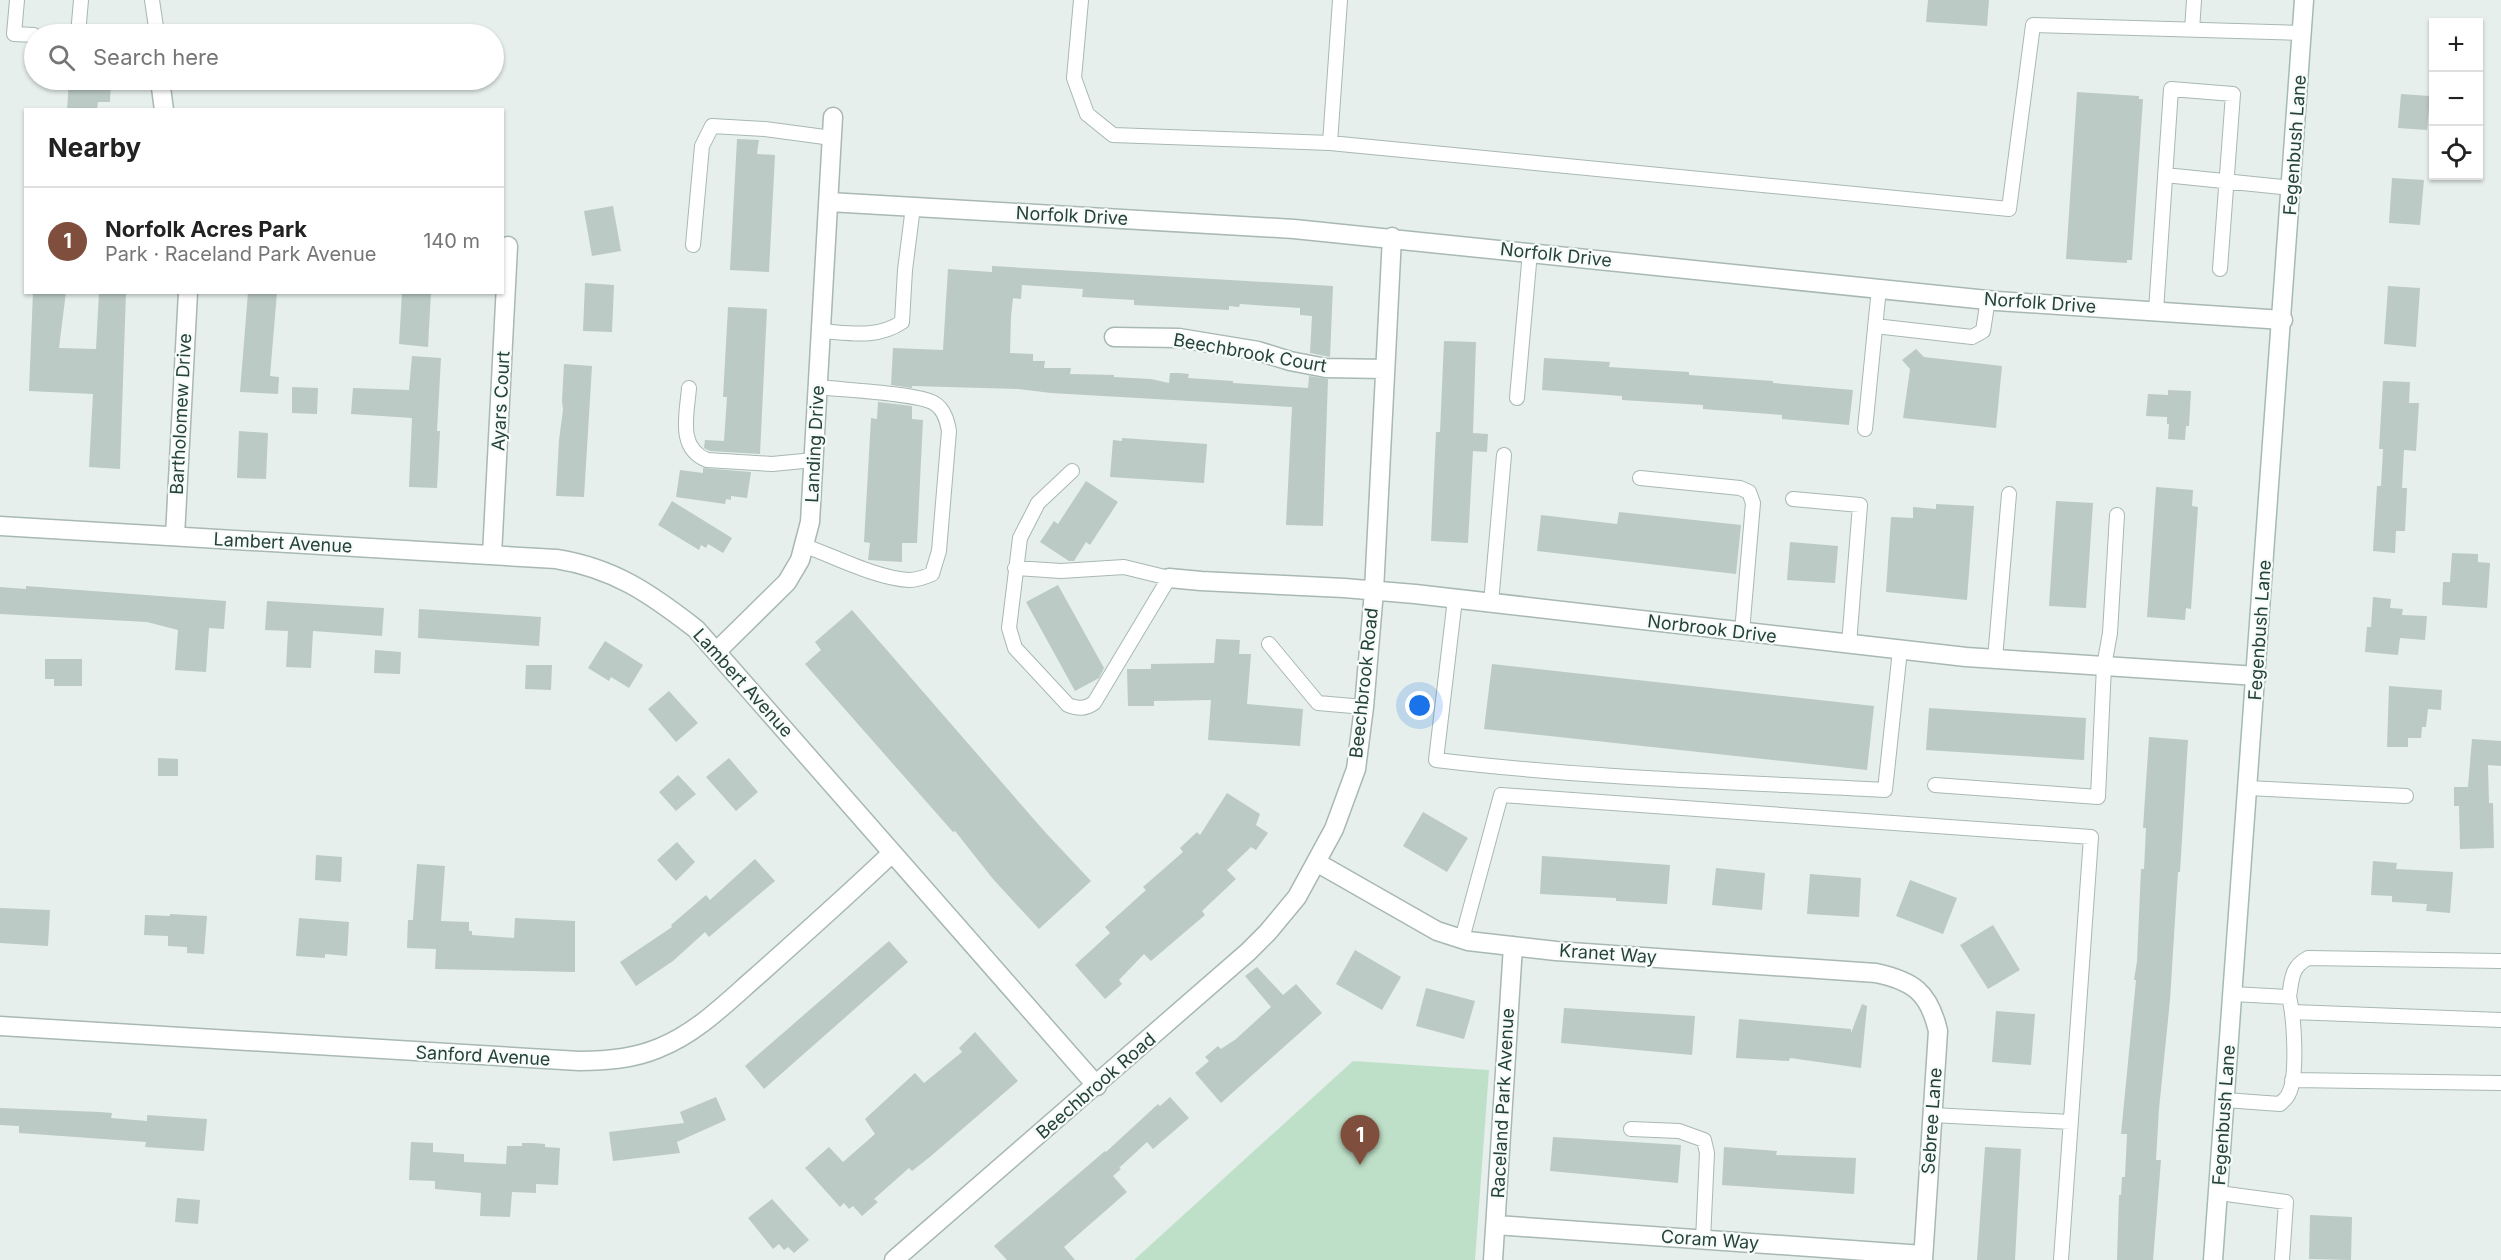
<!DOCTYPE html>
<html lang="en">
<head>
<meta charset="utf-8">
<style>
	:root { --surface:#fff; --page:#f2f2f2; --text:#222; --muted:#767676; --line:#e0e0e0; --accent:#804e3d }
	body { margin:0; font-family:Inter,sans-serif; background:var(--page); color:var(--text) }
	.controls { position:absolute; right:18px; top:18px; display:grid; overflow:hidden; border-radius:0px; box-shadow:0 2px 4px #0004 }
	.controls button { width:54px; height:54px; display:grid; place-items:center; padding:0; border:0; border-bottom:2px solid var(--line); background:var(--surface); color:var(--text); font:30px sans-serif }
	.you { position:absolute; left:1420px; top:706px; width:21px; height:21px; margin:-15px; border:4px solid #fff; border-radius:50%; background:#1a73e8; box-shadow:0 0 0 9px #1a73e833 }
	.badge { display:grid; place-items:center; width:39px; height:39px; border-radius:50%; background:var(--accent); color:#fff; font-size:20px; font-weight:700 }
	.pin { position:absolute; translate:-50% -50px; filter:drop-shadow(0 2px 3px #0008) }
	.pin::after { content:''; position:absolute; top:32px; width:21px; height:18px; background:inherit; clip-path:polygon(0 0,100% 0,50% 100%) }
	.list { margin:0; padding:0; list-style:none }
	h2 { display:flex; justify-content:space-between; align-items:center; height:78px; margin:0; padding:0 24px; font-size:26px }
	h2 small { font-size:20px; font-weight:400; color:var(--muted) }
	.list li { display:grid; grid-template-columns:39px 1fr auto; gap:18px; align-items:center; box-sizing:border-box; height:108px; padding:0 24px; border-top:2px solid var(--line) }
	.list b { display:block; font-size:22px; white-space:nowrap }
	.list p { margin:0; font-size:20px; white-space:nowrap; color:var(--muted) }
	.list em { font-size:20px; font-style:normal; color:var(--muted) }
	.icon { flex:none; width:33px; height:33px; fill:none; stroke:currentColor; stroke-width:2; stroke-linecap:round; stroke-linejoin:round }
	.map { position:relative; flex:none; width:2501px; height:1260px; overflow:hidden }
	.search { position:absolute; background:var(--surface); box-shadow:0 2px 4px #0004; left:24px; top:24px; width:480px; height:66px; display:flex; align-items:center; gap:15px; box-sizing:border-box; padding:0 21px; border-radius:33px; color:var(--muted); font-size:22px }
	.panel { position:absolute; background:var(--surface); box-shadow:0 2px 4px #0004; left:24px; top:108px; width:480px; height:186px; border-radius:0px }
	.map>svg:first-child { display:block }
	.green { fill:#bfe0c8 }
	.building { fill:#bbcac4 }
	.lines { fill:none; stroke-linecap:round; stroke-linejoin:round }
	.service-casing { stroke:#a8b8b2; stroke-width:16 }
	.minor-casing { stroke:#a8b8b2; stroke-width:21 }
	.secondary-casing { stroke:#a4bbb3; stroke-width:21 }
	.service { stroke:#fff; stroke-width:14 }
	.minor { stroke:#fff; stroke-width:18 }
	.secondary { stroke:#fff; stroke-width:18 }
	.labels { text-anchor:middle; stroke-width:4.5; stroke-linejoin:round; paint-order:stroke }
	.street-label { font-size:18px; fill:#24423a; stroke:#f7fbf9 }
</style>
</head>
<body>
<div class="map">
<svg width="2501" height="1260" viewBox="0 0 2501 1260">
	<rect width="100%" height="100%" fill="#e6efeb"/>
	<path class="green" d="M 1353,1061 L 1489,1070 L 1475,1260 L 1134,1260 Z"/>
	<path class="building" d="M 1928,0 L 1989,0 L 1987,26 L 1926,22 Z
		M 69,80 L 111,80 L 110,102 L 98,102 L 97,110 L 67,110 Z
		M 2077,92 L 2139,96 L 2139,99 L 2143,99 L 2132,260 L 2127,260 L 2127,263 L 2066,259 Z
		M 2401,94 L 2430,96 L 2427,130 L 2398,128 Z
		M 737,139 L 759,140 L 757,154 L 775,155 L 769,272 L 730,270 Z
		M 2392,178 L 2424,180 L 2420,225 L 2389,223 Z
		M 613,206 L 621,251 L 592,256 L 584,211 Z
		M 992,266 L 1333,286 L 1330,357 L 1310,353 L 1312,316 L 1300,315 L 1300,308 L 1240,304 L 1239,307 L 1229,306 L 1229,310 L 1134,305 L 1134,300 L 1082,297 L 1083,289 L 1022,285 L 1021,299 L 1013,298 L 1011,316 L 1010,353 L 1033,354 L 1033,361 L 1045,361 L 1044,368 L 1071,368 L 1070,374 L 1114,375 L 1114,377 L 1151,379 L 1169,383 L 1170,373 L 1179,373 L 1189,374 L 1188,378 L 1233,381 L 1233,383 L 1308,388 L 1309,376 L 1328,379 L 1323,526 L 1286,525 L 1292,407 L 1051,393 L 1018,389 L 912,386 L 912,388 L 891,385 L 893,348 L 943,350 L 948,269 L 992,272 Z
		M 585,283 L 614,285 L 612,332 L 583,331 Z
		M 2388,286 L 2420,288 L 2416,347 L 2384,344 Z
		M 33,292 L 66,292 L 59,348 L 96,349 L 99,292 L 126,292 L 120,469 L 89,467 L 93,394 L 29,391 Z
		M 248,292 L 277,292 L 270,376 L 279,377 L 278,394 L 240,392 Z
		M 402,292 L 431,292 L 428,347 L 399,344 Z
		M 728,307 L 767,309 L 760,454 L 710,451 L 704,448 L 705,440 L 724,441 L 727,397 L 723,397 Z
		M 1444,341 L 1476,342 L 1473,433 L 1488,434 L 1487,452 L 1473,451 L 1468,543 L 1431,541 L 1436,432 L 1440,432 Z
		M 1916,349 L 1924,357 L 2002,366 L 1996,428 L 1903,418 L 1910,369 L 1902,360 Z
		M 412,356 L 441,358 L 437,431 L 440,431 L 437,488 L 409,487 L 412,418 L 351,414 L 353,388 L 409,390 Z
		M 1544,358 L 1610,362 L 1609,367 L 1689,372 L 1689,375 L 1773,381 L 1773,383 L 1853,390 L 1849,425 L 1782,419 L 1782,415 L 1703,409 L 1703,405 L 1622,400 L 1622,396 L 1542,390 Z
		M 564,364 L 592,366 L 584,497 L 556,496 L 559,440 L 563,410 L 562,401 Z
		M 2383,381 L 2410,382 L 2409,403 L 2419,403 L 2416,451 L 2404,450 L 2402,488 L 2407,488 L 2405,531 L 2396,531 L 2395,553 L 2373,551 L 2377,486 L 2381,486 L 2383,449 L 2379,449 Z
		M 292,387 L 318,388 L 317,414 L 292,413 Z
		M 2168,390 L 2191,391 L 2189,426 L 2186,426 L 2185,440 L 2168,439 L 2169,424 L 2167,424 L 2167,417 L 2146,416 L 2148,394 L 2168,395 Z
		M 878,402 L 912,406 L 912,419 L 923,420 L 917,543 L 902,543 L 902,562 L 868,560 L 870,543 L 864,542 L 871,418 L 877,419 Z
		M 239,431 L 268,433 L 266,479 L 237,478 Z
		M 1122,438 L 1207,444 L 1204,483 L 1110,477 L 1113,440 L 1122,441 Z
		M 703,468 L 751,472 L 747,498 L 731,496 L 731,500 L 726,499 L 725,504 L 676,497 L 680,470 L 703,473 Z
		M 1086,481 L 1118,502 L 1090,545 L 1086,542 L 1074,561 L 1069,561 L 1040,542 L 1054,521 L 1058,524 Z
		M 2156,487 L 2193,490 L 2192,506 L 2198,507 L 2191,609 L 2186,608 L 2185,620 L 2147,617 Z
		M 672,501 L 732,538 L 723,553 L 708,544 L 706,548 L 701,545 L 699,550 L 658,525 Z
		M 2056,501 L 2093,503 L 2086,608 L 2049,606 Z
		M 1936,504 L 1974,506 L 1967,600 L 1886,592 L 1891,517 L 1913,518 L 1913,507 L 1936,509 Z
		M 1619,512 L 1741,525 L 1736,574 L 1537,551 L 1541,515 L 1617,524 Z
		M 1790,542 L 1838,546 L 1835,583 L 1787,580 Z
		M 2452,553 L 2478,554 L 2478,562 L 2490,563 L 2487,608 L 2442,605 L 2443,582 L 2450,582 Z
		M 1058,585 L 1104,668 L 1099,678 L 1075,691 L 1026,602 Z
		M 26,586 L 226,601 L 224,629 L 209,628 L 206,672 L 175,670 L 178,630 L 147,622 L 0,614 L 0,587 L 26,589 Z
		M 2373,597 L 2391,599 L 2390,608 L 2403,609 L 2402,615 L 2427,616 L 2425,640 L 2400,638 L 2398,655 L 2365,652 L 2367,627 L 2371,627 Z
		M 267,601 L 384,608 L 382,636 L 313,631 L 311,668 L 286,667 L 288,631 L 265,630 Z
		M 419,609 L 541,617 L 539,646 L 418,638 Z
		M 852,610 L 1045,832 L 1091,881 L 1039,929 L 993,879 L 955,831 L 953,832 L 805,664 L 821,650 L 815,642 Z
		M 1216,639 L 1240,640 L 1239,654 L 1251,654 L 1247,704 L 1303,709 L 1300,746 L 1208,740 L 1211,700 L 1154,701 L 1154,706 L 1128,706 L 1127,669 L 1151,669 L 1151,664 L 1214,663 Z
		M 605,641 L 643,665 L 629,688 L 611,677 L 609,681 L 588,668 Z
		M 375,650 L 401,652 L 400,674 L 374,673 Z
		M 45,659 L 82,659 L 82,686 L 54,686 L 54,679 L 45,679 Z
		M 1492,664 L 1874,706 L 1867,770 L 1484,729 Z
		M 526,665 L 552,665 L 551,690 L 525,689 Z
		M 2389,686 L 2442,690 L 2441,710 L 2428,709 L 2426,727 L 2422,727 L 2421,738 L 2408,738 L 2408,747 L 2387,747 Z
		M 669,691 L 698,723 L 676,742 L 648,709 Z
		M 1929,708 L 2086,718 L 2084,760 L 1926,750 Z
		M 2149,737 L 2188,740 L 2180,872 L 2178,872 L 2170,1000 L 2159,1109 L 2156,1160 L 2161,1160 L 2153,1260 L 2117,1260 L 2119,1195 L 2121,1195 L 2122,1177 L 2125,1177 L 2127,1134 L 2121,1134 L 2136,980 L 2134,980 L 2137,961 L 2141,869 L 2144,869 L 2146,828 L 2143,828 Z
		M 2472,739 L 2501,741 L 2501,766 L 2488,765 L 2489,803 L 2493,803 L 2494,848 L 2460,849 L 2459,806 L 2454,806 L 2454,787 L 2468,787 Z
		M 158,758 L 178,759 L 178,776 L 158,776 Z
		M 729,758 L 758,792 L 736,811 L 706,777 Z
		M 678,775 L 696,794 L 676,811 L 659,792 Z
		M 1227,793 L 1260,814 L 1256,825 L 1268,833 L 1256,850 L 1251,847 L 1227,870 L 1236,879 L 1202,911 L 1205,915 L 1151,961 L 1144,954 L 1119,980 L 1122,984 L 1105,999 L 1075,965 L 1110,933 L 1105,927 L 1146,890 L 1143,887 L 1183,852 L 1180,848 L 1197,832 L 1200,835 Z
		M 1423,812 L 1468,838 L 1447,872 L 1403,846 Z
		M 677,842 L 695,862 L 676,881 L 657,860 Z
		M 316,855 L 342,857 L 341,882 L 315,880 Z
		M 1542,856 L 1670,865 L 1667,904 L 1616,901 L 1616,898 L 1540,894 Z
		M 755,859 L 775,881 L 709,937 L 705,932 L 673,961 L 636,986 L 620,962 L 672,927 L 671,925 L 706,895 L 710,900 Z
		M 2373,861 L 2397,863 L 2396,869 L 2453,872 L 2450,913 L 2426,911 L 2427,904 L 2392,902 L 2392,896 L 2371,895 Z
		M 417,864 L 445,866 L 441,921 L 469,922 L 469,931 L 472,931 L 472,935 L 514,938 L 515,918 L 575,921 L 575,972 L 435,969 L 436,949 L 407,948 L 408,920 L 413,920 Z
		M 1716,868 L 1765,873 L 1762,910 L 1712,905 Z
		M 1810,874 L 1861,878 L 1859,917 L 1807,914 Z
		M 1910,880 L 1957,898 L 1943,934 L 1896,916 Z
		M 0,908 L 50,910 L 48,946 L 0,943 Z
		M 170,914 L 207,916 L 204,954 L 187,953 L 187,947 L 168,946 L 168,936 L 144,935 L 145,915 L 170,916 Z
		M 299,918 L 349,922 L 347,956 L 325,954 L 325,958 L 296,956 Z
		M 1993,925 L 2020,970 L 1988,989 L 1960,945 Z
		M 889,941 L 908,962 L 764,1089 L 745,1066 Z
		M 1355,950 L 1401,977 L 1382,1010 L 1336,984 Z
		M 1257,967 L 1283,995 L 1296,984 L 1322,1013 L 1221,1103 L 1195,1073 L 1209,1061 L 1205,1057 L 1218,1046 L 1221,1049 L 1236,1039 L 1271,1007 L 1245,976 Z
		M 1426,988 L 1475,1001 L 1464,1039 L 1416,1026 Z
		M 1862,1004 L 1867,1006 L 1861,1068 L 1790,1058 L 1789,1061 L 1736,1058 L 1739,1019 L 1851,1029 L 1851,1033 Z
		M 1564,1008 L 1695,1016 L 1692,1055 L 1561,1043 Z
		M 1996,1011 L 2035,1014 L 2031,1065 L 1992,1062 Z
		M 975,1032 L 1018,1081 L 931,1156 L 912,1171 L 909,1168 L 874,1199 L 878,1202 L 862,1216 L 853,1206 L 849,1209 L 844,1203 L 840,1207 L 805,1168 L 829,1147 L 843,1162 L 875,1134 L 865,1119 L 915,1073 L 924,1083 L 962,1052 L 959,1048 Z
		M 716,1097 L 726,1120 L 677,1142 L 680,1153 L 613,1161 L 609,1132 L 684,1123 L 680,1112 Z
		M 1170,1097 L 1189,1118 L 1153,1149 L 1147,1142 L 1119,1168 L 1121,1169 L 1113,1176 L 1127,1192 L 1064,1247 L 1075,1260 L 1007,1260 L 994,1246 L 1105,1151 L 1106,1152 L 1158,1104 L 1160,1106 Z
		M 0,1108 L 100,1112 L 112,1113 L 111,1118 L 147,1121 L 147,1115 L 207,1119 L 204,1151 L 145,1147 L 146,1142 L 19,1133 L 19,1126 L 0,1125 Z
		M 1553,1137 L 1681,1145 L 1678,1183 L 1550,1171 Z
		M 411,1142 L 433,1143 L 433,1152 L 464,1154 L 464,1162 L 506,1164 L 507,1146 L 522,1146 L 522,1143 L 533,1143 L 545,1144 L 545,1147 L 560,1148 L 558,1185 L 536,1184 L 536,1193 L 512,1192 L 510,1217 L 480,1216 L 481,1193 L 435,1189 L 435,1181 L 409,1180 Z
		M 1724,1147 L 1777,1151 L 1776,1155 L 1856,1158 L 1854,1194 L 1722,1185 Z
		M 1985,1147 L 2021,1149 L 2015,1260 L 1977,1260 Z
		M 177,1198 L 200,1200 L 198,1224 L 175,1222 Z
		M 772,1199 L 809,1240 L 794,1253 L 788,1247 L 784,1250 L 779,1244 L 773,1249 L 748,1218 Z
		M 2310,1215 L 2352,1217 L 2351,1260 L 2309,1259 Z"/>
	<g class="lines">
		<defs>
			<path id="service" d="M 17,0 L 14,34 L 34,35
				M 152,0 L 157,34
				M 1081,0 L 1074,78 L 1087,114 L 1113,135 L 1330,143 L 2009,209 L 2033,25 L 2302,33
				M 2192,30 L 2194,0
				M 78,34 L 81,0
				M 1330,143 L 1340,0
				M 2165,175 L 2292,188
				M 693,245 L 702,146 L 712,126 L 765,129 L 832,138
				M 2156,311 L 2171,89 L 2233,94 L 2220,269
				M 1875,326 L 1972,337 L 1983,331 L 1988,299
				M 821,331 C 850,333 877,339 902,322 L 905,270 L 913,207
				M 689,388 C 687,414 677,448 707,460 L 772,464 L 814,460
				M 1517,398 L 1530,252
				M 1865,429 L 1879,288
				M 1640,478 L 1740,488 L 1749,492 L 1753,503 L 1742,632
				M 1793,499 L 1860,505 L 1849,644
				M 805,546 C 836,557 876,578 909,580 C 917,580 925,577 932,574 L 939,551 L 949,431 C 947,420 944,409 934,403 C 916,393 843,390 818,387
				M 1015,568 L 1061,571 L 1124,567 L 1169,578 L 1094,703 C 1085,709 1079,709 1068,705 L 1015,648 L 1009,628 L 1020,538 L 1038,503 L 1072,471
				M 1455,599 L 1436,760 C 1585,778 1735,782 1885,790 L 1900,650
				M 1491,603 L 1504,455
				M 1269,644 L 1318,703 L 1364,707
				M 1995,659 L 2009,494
				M 1935,785 L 2098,797 L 2104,666 L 2110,633 L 2117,515
				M 2248,788 L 2406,796
				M 1462,939 L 1501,795 L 2091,837 L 2061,1260
				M 2289,997 C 2292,979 2291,967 2308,958 L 2501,961
				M 2293,1012 L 2501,1020
				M 2292,1080 L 2501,1083
				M 2225,1100 L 2280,1104 C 2283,1101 2288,1097 2289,1093 C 2298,1075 2294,1016 2289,997 L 2233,994
				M 1932,1115 L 2071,1122
				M 1631,1129 L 1679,1131 L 1704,1140 L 1707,1153 L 1703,1240
				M 2219,1193 L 2286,1202 L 2282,1260"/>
			<path id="minor" d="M 160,80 L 164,110
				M 829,202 L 1294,229 L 1997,301 L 2283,320
				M 1114,337 L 1179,338 L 1258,351 L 1290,361 L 1326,368 L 1385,369
				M 0,526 L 556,559 C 614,568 651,594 696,629 L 1097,1086
				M 175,536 L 188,292
				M 492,555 L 508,246
				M 1169,578 L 1201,581 L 1344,588 L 1415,594 L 1966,657 L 2257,676
				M 716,652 L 787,582 L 800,560 L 810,522 L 833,117
				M 1316,862 L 1437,931 L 1468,941 L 1556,951 L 1876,973 C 1913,981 1929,992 1938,1031 L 1923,1260
				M 0,1026 L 579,1061 C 606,1061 633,1059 659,1048 C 697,1033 727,1002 757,976 C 803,935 848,895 892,853
				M 1496,1225 L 1923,1255
				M 894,1260 L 1248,952 L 1268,932 L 1297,897 L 1334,829 L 1356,769 L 1364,707 L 1374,591 L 1392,237
				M 1493,1260 L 1513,946"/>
			<path id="secondary" d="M 2213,1260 L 2304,0"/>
		</defs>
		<use href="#service" class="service-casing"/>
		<use href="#minor" class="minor-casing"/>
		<use href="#secondary" class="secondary-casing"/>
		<use href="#service" class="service"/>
		<use href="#minor" class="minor"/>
		<use href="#secondary" class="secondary"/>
	</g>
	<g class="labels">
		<g class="street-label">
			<text transform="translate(2295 145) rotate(-86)" y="6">Fegenbush Lane</text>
			<text transform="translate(1072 216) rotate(3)" y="6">Norfolk Drive</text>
			<text transform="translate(1556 255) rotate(6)" y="6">Norfolk Drive</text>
			<text transform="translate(2040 303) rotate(4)" y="6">Norfolk Drive</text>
			<text transform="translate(1250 353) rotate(10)" y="6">Beechbrook Court</text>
			<text transform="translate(501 401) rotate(-87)" y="6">Ayars Court</text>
			<text transform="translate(181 414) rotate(-87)" y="6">Bartholomew Drive</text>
			<text transform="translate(815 444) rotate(-87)" y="6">Landing Drive</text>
			<text transform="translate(283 543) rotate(3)" y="6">Lambert Avenue</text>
			<text transform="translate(1712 629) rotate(7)" y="6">Norbrook Drive</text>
			<text transform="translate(2260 630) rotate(-86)" y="6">Fegenbush Lane</text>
			<text transform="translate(743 683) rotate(48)" y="6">Lambert Avenue</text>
			<text transform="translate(1364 683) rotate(-84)" y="6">Beechbrook Road</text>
			<text transform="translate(1608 954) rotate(4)" y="6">Kranet Way</text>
			<text transform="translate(483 1056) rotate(3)" y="6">Sanford Avenue</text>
			<text transform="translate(1096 1086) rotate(-41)" y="6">Beechbrook Road</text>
			<text transform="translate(1503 1103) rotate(-87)" y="6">Raceland Park Avenue</text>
			<text transform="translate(2224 1115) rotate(-86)" y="6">Fegenbush Lane</text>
			<text transform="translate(1932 1121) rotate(-86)" y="6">Sebree Lane</text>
			<text transform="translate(1710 1240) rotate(4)" y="6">Coram Way</text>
		</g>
	</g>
</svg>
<div class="controls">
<button>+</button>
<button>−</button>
<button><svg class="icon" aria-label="locate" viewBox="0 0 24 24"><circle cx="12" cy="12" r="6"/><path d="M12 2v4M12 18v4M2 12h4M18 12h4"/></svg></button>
</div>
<div class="you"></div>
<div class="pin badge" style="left:1360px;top:1165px">1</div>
<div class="search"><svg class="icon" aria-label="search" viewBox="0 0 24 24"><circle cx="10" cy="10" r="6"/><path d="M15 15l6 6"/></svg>Search here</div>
<section class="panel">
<h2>Nearby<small></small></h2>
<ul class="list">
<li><span class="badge">1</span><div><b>Norfolk Acres Park</b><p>Park · Raceland Park Avenue</p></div><em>140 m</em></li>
</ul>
</section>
</div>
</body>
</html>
